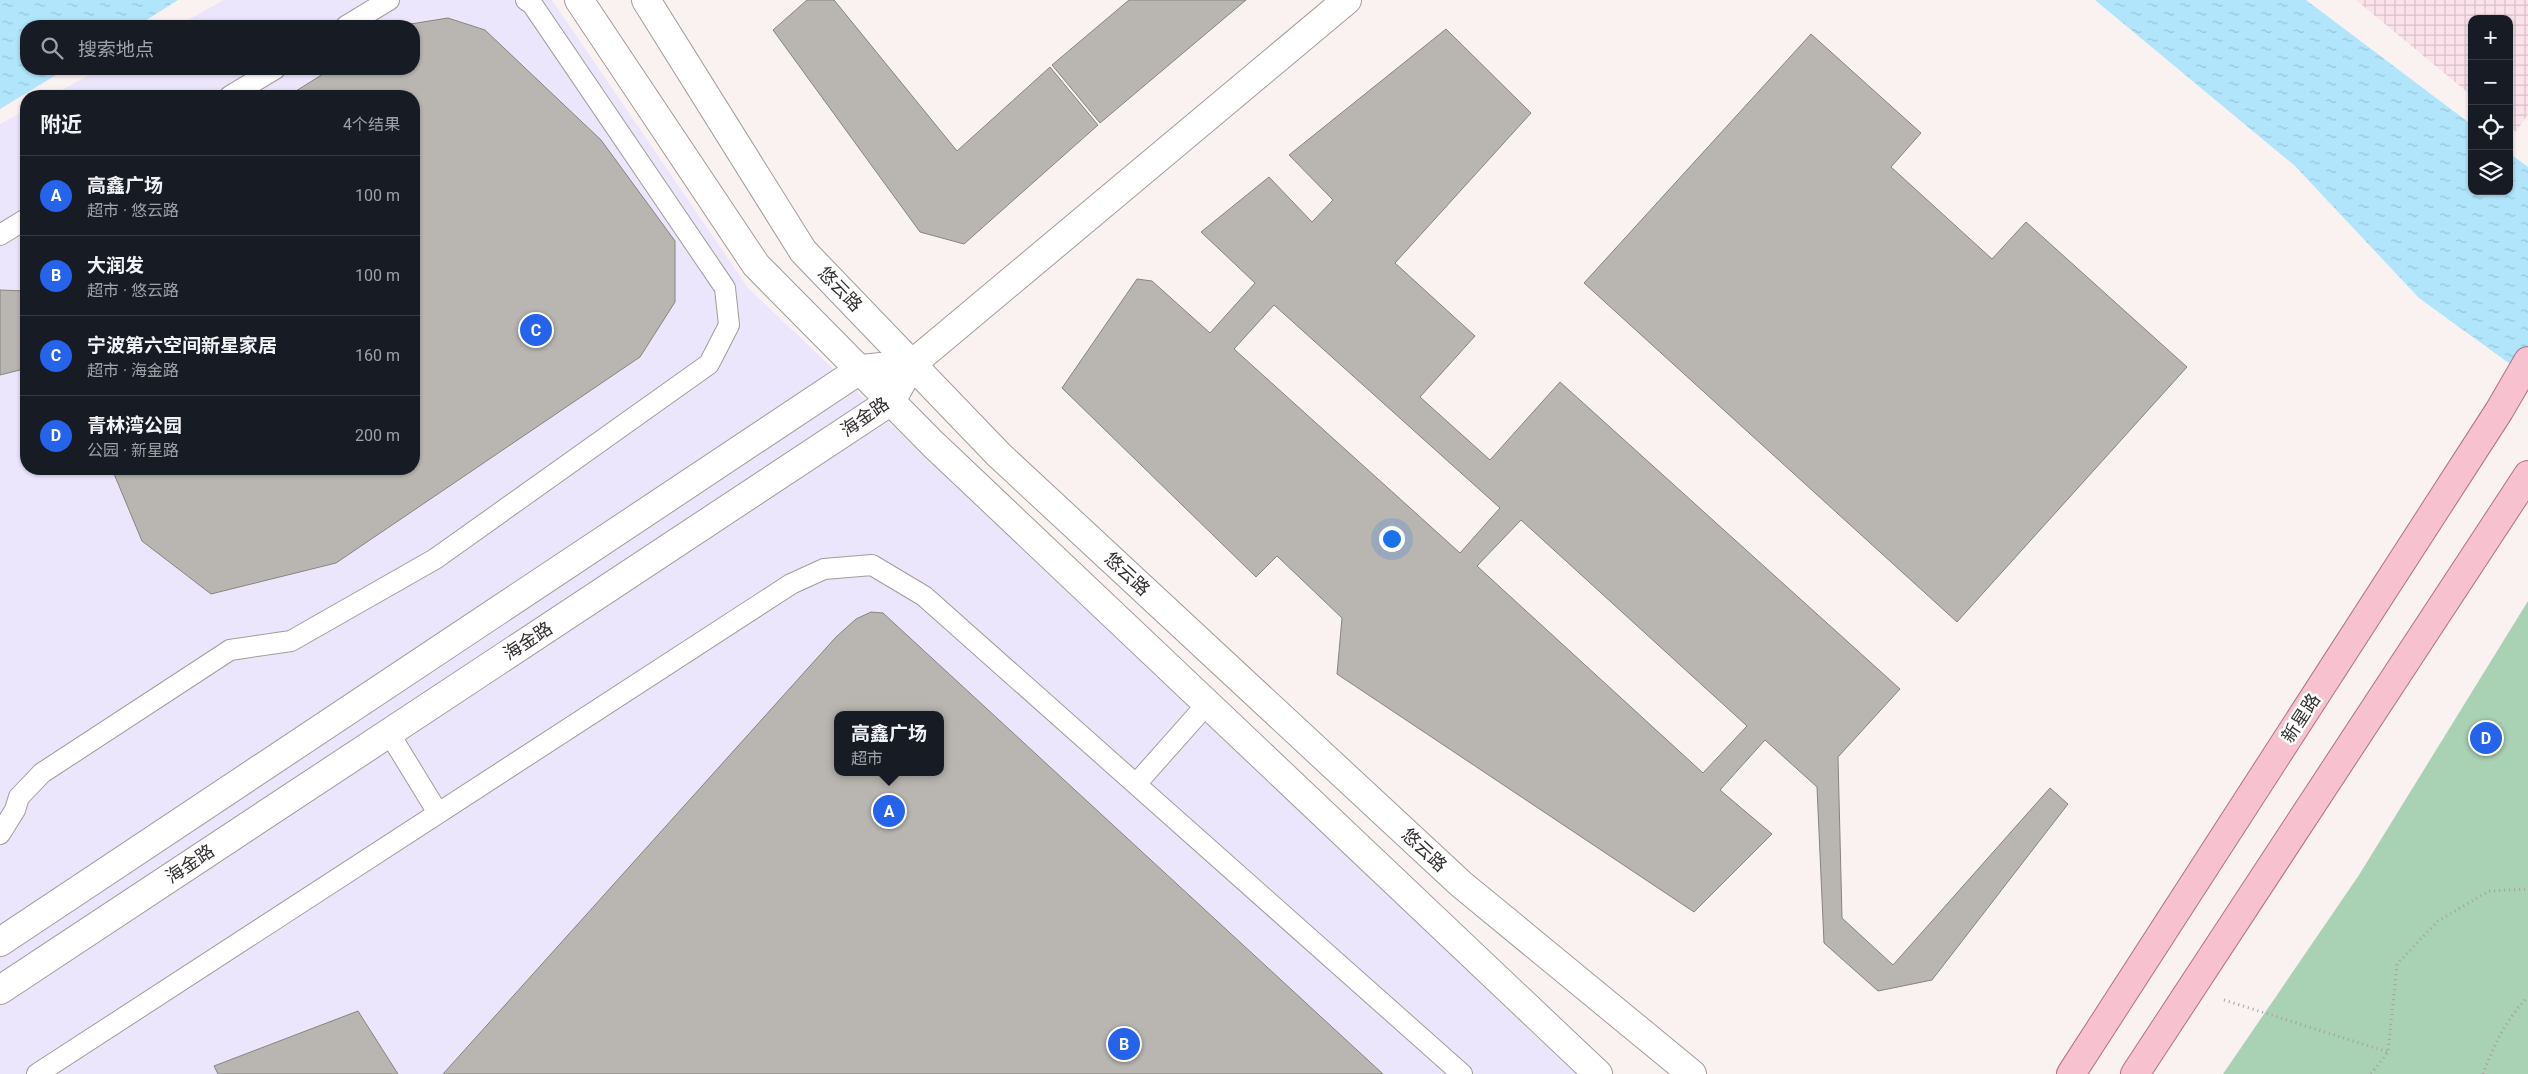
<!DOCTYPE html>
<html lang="zh">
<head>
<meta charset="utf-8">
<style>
	:root { --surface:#171b24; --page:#242831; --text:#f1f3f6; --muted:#9ea1a6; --line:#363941; --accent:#2563eb }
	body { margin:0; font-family:Roboto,"Noto Sans SC",sans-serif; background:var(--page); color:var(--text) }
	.controls { position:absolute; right:15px; top:15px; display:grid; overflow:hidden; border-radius:10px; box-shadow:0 1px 4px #0004 }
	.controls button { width:45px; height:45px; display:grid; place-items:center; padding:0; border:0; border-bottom:1px solid var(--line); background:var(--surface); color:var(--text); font:25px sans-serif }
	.you { position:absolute; left:1391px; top:538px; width:18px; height:18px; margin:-12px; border:4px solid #fff; border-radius:50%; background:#1a73e8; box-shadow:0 0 0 8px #1a73e833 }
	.badge { display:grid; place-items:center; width:32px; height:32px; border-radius:50%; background:var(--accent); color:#fff; font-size:16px; font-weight:700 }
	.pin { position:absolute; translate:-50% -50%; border:2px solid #fff; box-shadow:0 1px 5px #0006 }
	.popup { position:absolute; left:834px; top:711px; width:110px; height:65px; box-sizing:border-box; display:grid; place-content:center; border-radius:10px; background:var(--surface); filter:drop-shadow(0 1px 4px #0005); font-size:16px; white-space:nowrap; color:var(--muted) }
	.popup b { font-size:19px; color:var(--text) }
	.popup::after { content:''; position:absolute; left:50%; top:100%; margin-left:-10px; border:10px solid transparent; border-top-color:var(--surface) }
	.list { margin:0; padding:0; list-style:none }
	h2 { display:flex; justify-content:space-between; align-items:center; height:65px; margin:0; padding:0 20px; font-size:21px }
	h2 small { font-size:16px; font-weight:400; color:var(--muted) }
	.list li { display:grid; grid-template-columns:32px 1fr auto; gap:15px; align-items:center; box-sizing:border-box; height:80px; padding:0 20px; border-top:1px solid var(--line) }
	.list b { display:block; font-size:19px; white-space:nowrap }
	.list p { margin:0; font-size:16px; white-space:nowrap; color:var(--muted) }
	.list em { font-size:16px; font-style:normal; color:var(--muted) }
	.icon { flex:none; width:28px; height:28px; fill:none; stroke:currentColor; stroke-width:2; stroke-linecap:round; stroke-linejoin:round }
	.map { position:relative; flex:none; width:2528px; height:1074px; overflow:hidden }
	.search { position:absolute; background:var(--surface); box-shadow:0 1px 4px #0004; left:20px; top:20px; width:400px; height:55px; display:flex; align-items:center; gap:12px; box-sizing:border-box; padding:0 18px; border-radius:20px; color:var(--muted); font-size:19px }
	.panel { position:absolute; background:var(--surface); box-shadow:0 1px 4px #0004; left:20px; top:90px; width:400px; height:385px; border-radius:20px }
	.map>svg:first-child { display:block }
	.commercial { fill:#ece6fc; fill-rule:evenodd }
	.industrial { fill:url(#industrial-grid) }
	.park { fill:#a9d1b3 }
	.water { fill:url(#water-ripples) }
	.building { fill:#b9b6b1; stroke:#87847f; fill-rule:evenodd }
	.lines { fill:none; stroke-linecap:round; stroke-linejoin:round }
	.service-casing { stroke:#a29c99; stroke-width:22 }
	.tertiary-casing { stroke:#a29c99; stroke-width:30 }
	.primary-casing { stroke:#ae7382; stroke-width:30 }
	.path { stroke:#a7a1a0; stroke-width:3; stroke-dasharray:1 4; stroke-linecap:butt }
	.service { stroke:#fff; stroke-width:20 }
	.tertiary { stroke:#fff; stroke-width:28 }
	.primary { stroke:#f7c1cf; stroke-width:28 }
	.labels { text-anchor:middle; stroke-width:5; stroke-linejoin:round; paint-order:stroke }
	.street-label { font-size:18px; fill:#312e2d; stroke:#fff }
</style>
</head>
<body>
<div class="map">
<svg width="2528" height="1074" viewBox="0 0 2528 1074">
	<defs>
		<pattern id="industrial-grid" width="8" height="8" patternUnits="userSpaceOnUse" patternTransform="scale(1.25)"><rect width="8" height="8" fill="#fbe2eb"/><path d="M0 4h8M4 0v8" fill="none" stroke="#d8c2ca"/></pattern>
		<pattern id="water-ripples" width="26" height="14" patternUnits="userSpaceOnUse" patternTransform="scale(1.25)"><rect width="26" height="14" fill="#b0e5fc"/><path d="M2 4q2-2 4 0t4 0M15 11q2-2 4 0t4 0" fill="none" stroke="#98c5d8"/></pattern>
	</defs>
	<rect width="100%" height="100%" fill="#f9f2f0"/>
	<path class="commercial" d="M 224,0 L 552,0 L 748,288 L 1576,1074 L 0,1074 L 0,124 L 26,110 L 26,469 L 414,469 L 414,96 L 51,96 L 100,69 L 414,69 L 414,26 L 177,26 ZM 838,715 L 940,715 L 940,772 L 838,772 Z"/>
	<path class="industrial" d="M 2356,0 L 2528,0 L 2528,114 L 2516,132 L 2509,126 L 2509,19 L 2472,19 L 2472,96 Z"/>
	<path class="park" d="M 2528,601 L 2528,1074 L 2223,1074 L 2359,875 Z"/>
	<path class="water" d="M 0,0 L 178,0 L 137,26 L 26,26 L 26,69 L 66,69 L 0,109 Z
		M 2095,0 L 2306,0 L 2472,125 L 2472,191 L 2509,191 L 2509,153 L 2528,167 L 2528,377 L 2419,298 L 2295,166 Z"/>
	<path class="building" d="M 807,0 L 834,0 L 957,151 L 1050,67 L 1098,125 L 964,244 L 920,232 L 773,30 Z
		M 1129,0 L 1246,0 L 1100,123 L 1052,65 Z
		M 448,18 L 485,30 L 601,140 L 675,241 L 675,302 L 640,357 L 336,563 L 211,594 L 142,541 L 112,469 L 414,469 L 414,96 L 288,96 L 331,69 L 414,69 L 414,26 L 398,26 Z
		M 1446,29 L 1531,113 L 1395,263 L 1475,336 L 1420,397 L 1490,460 L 1560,382 L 1900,689 L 1838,757 L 1842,918 L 1893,965 L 2050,788 L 2068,804 L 1932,980 L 1878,991 L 1824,943 L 1817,787 L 1765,740 L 1720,790 L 1772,834 L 1694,912 L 1337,674 L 1342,618 L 1277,556 L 1256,577 L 1062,388 L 1137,279 L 1152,281 L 1210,333 L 1255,283 L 1201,232 L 1269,177 L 1312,222 L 1333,200 L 1289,155 ZM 1274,305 L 1500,508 L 1460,553 L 1234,349 ZM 1521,520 L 1747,726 L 1703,773 L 1477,566 Z
		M 1811,34 L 1921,133 L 1891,167 L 1992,259 L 2026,222 L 2187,367 L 1957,622 L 1584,283 Z
		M 0,290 L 26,291 L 26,371 L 24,369 L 0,375 Z
		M 871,612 L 883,613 L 1383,1074 L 443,1074 L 836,637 L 856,619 ZM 838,715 L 940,715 L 940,772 L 838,772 Z
		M 358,1011 L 398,1074 L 218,1074 L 214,1066 Z"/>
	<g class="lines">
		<defs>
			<path id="service" d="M 346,26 L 389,0
				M 230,96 L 275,69
				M 0,235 L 26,219
				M 389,733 L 438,813
				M 1136,784 L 1207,704
				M 0,834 L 15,810 L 19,797 L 42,773 L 230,650 L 291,641 L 435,559 L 709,364 L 729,325 L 725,288 L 532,4 L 526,0
				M 37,1074 L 791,584 L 824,569 L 872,565 L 924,596 L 1462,1074"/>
			<path id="tertiary" d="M 579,0 L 756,265 L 933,444 L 1598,1074
				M 646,0 L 803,251 L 999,455 L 1461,884 L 1692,1074
				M 0,942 L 861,369 L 912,364
				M 0,990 L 891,401 L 912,364 L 1347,0"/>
			<path id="primary" d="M 2071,1074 L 2499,411 L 2528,361
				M 2135,1074 L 2528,475"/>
		</defs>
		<use href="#service" class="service-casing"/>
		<use href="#tertiary" class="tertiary-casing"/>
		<use href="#primary" class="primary-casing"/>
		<path class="path" d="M 2224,1000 L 2388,1052
			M 2371,1074 L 2388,1052 L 2397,964 L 2438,921 L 2489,891 L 2528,889
			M 2483,1074 C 2494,1045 2506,1019 2528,997"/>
		<use href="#service" class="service"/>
		<use href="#tertiary" class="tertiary"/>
		<use href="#primary" class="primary"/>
	</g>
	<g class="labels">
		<g class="street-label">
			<text transform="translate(840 289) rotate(46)" y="6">悠云路</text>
			<text transform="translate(865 417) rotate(-35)" y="6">海金路</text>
			<text transform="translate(1127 574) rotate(43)" y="6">悠云路</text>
			<text transform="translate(528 641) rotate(-33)" y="6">海金路</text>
			<text transform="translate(2301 718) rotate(-57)" y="6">新星路</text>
			<text transform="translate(1424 850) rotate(43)" y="6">悠云路</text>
			<text transform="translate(190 864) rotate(-34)" y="6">海金路</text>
		</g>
	</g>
</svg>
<div class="controls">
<button>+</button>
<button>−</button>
<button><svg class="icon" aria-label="locate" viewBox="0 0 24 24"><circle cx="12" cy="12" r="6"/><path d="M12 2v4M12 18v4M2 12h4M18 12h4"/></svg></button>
<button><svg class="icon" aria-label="layers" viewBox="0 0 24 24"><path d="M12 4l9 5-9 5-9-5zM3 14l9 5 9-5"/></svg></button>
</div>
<div class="you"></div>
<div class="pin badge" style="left:889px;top:811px">A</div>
<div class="popup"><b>高鑫广场</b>超市</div>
<div class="pin badge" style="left:1124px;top:1044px">B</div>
<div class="pin badge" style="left:536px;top:330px">C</div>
<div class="pin badge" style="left:2486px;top:738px">D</div>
<div class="search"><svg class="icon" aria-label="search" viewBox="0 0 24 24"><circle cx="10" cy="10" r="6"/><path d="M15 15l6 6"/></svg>搜索地点</div>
<section class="panel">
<h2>附近<small>4个结果</small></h2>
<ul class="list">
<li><span class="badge">A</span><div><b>高鑫广场</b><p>超市 · 悠云路</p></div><em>100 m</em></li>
<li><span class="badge">B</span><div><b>大润发</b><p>超市 · 悠云路</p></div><em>100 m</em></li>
<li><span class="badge">C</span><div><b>宁波第六空间新星家居</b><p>超市 · 海金路</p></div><em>160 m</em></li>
<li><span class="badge">D</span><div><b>青林湾公园</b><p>公园 · 新星路</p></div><em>200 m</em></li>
</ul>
</section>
</div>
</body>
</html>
